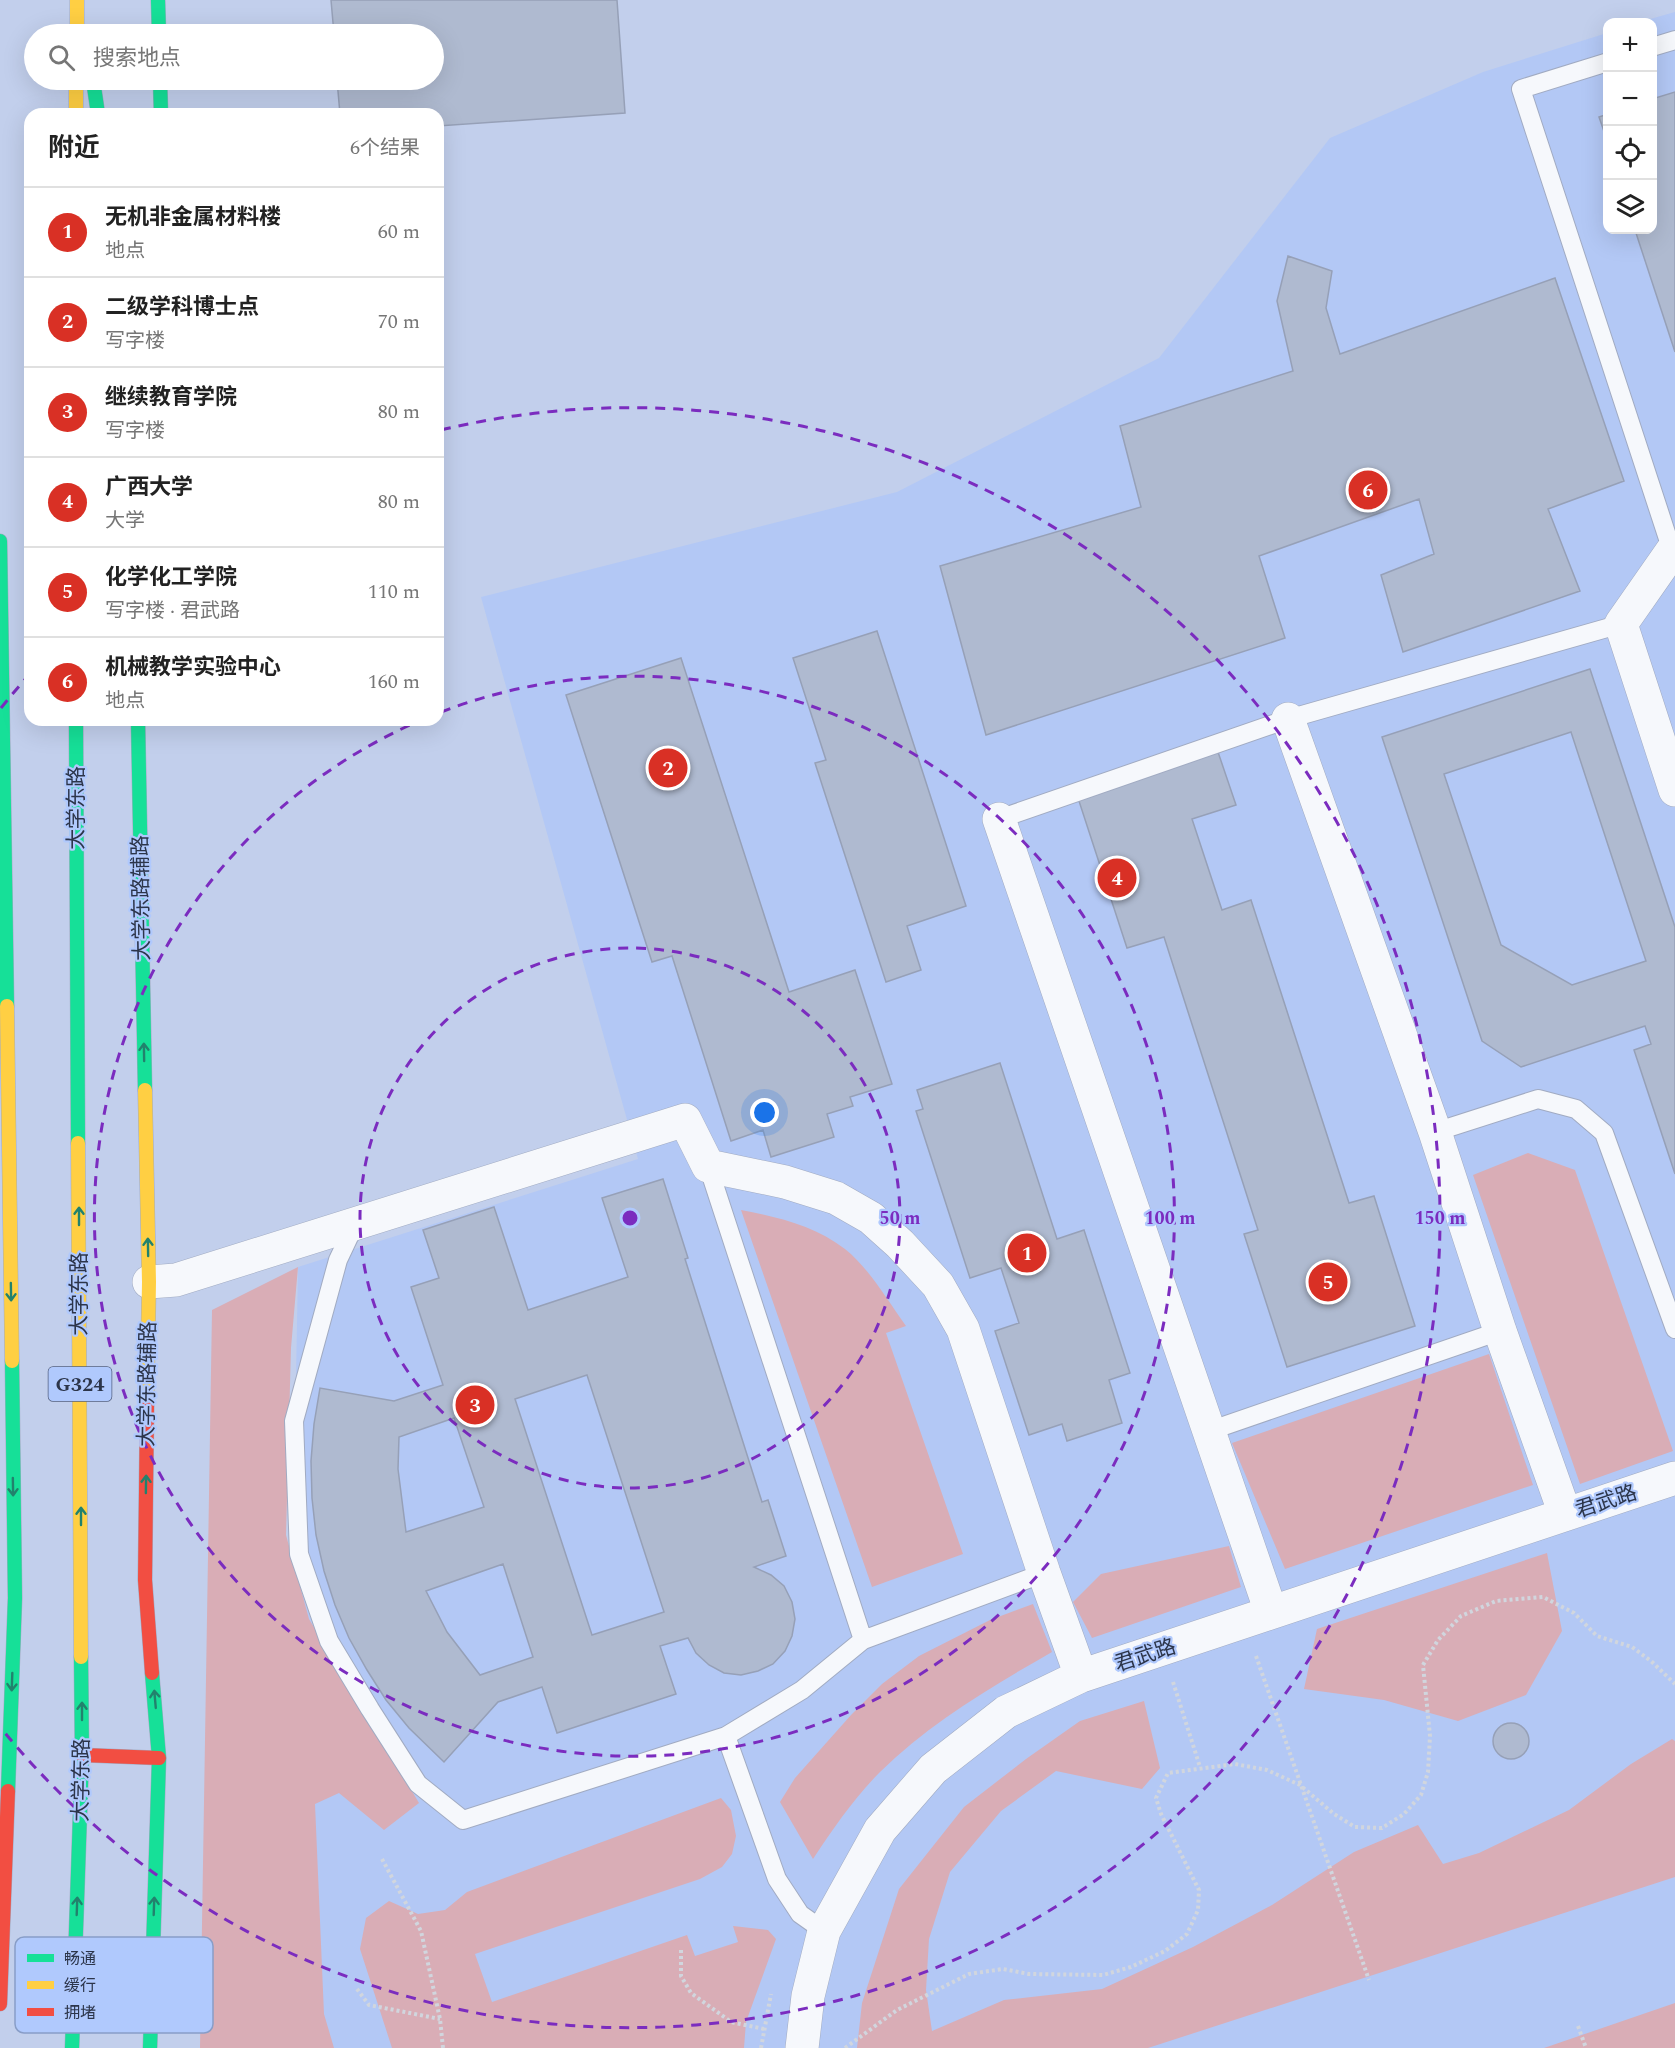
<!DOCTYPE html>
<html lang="zh">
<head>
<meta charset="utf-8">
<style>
	:root { --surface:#fff; --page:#f6f6f6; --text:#222; --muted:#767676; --line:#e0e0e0; --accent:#d93025 }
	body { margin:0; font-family:Spectral,"Noto Sans SC",serif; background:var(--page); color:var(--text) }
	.controls { position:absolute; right:18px; top:18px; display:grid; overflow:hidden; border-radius:12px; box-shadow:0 6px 24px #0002 }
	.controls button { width:54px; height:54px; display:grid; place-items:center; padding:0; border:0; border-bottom:2px solid var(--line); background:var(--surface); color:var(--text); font:30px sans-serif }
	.you { position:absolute; left:765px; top:1113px; width:21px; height:21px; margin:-15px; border:4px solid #fff; border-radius:50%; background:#1a73e8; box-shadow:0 0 0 9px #1a73e833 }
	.badge { display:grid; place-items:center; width:39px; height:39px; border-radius:50%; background:var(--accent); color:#fff; font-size:20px; font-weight:700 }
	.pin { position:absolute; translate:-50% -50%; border:3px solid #fff; box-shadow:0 2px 6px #0006 }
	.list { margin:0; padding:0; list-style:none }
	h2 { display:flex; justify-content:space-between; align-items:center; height:78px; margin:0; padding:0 24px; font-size:26px }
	h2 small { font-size:20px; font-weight:400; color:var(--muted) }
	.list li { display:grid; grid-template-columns:39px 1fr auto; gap:18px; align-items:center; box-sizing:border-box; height:90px; padding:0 24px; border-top:2px solid var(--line) }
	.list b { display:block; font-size:22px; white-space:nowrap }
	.list p { margin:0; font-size:20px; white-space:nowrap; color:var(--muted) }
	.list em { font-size:20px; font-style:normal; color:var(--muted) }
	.icon { flex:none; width:33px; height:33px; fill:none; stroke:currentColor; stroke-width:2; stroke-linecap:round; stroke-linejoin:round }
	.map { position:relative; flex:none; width:1675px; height:2048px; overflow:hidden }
	.search { position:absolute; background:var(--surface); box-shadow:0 6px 24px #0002; left:24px; top:24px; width:420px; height:66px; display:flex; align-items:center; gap:15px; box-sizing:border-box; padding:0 21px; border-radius:33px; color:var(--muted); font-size:22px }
	.panel { position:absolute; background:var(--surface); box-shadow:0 6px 24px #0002; left:24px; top:108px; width:420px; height:618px; border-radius:18px }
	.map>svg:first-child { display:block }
	.built { fill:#b3c8f5 }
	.green { fill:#d9adb6 }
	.building { fill:#afbad0; stroke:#96a0b7; stroke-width:1.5; fill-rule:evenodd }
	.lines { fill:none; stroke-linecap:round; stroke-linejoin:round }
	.lane-casing { stroke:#a1abc2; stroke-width:20 }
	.street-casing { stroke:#a1abc2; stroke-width:34 }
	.fast-casing { stroke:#a1abc2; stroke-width:15 }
	.slow-casing { stroke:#a1abc2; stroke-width:15 }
	.jam-casing { stroke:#a1abc2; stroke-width:15 }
	.path { stroke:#d1d6de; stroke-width:4; stroke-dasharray:3 3; stroke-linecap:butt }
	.lane { stroke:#f6f8fc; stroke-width:18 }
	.street { stroke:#f6f8fc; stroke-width:33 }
	.fast { stroke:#16e098; stroke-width:14 }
	.slow { stroke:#ffcf43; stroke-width:14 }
	.jam { stroke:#f24e42; stroke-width:14 }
	.oneway { stroke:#22826d }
	.ring { fill:none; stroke:#7b2cbf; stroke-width:3; stroke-dasharray:10 8 }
	.labels { text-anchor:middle; stroke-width:4.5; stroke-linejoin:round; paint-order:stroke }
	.shield { fill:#b0c9fd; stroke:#546180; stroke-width:1.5 }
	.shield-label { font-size:20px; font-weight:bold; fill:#2c354a }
	.street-label { font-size:21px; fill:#2c354a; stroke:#b0c9fd }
	.key { fill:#b0c9fd; stroke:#889dc7; stroke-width:1.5 }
	.key-label { font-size:16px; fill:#2c354a }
	.centre { fill:#7b2cbf; stroke:#b0c9fd; stroke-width:3 }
	.ring-label { font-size:18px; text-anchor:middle; font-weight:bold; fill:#7b2cbf; stroke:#b0c9fd; stroke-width:4.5; stroke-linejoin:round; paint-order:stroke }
</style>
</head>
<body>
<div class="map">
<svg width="1675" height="2048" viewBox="0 0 1675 2048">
	<rect width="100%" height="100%" fill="#c2cfec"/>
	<path class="built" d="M 1675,12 L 1675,2048 L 284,2048 L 298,1267 L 638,1159 L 481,597 L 897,492 L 1159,358 L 1330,138 L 1483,72 L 1607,33 L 1608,230 L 1652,230 L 1652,22 L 1640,22 Z"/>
	<path class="green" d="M 1528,1153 L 1575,1170 L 1673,1451 L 1580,1484 L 1473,1175 Z
		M 741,1210 C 778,1217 815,1226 845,1249 C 869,1268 888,1301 906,1326 L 886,1333 L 963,1554 L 872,1587 Z
		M 298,1267 L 291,1348 L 286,1535 L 309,1619 L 419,1803 L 384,1830 L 339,1793 L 315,1804 L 324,2014 L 334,2048 L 200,2048 L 212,1310 Z
		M 1489,1354 L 1533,1485 L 1285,1569 L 1232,1443 Z
		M 1229,1546 L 1241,1587 L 1092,1638 L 1073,1602 L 1101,1574 Z
		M 1547,1553 L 1562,1631 L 1526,1695 L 1458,1721 L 1384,1700 L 1304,1689 L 1317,1629 Z
		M 1033,1604 L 1052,1652 C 991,1687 931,1722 880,1772 C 854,1798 833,1829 813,1859 L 780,1802 L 795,1778 L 851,1715 L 882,1684 L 919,1656 L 990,1620 Z
		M 1144,1701 L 1160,1768 L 1142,1789 L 1056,1771 L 1001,1811 L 950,1872 L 929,1939 L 926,1990 L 932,2031 L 1004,2000 L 1102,1989 L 1193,1947 L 1272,1905 L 1354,1852 L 1418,1825 L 1443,1864 L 1479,1853 L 1569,1810 L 1631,1764 L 1672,1739 L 1675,1741 L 1675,1877 L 1148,2048 L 857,2048 L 862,2003 L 899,1889 L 964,1807 L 1026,1759 L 1080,1721 Z
		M 721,1798 L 731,1810 L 736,1836 L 732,1854 L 722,1867 L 700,1879 L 475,1954 L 492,2002 L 687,1935 L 695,1956 L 738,1942 L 733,1926 L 768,1930 L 776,1939 L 746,2022 L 744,2048 L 392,2048 L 360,1949 L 366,1918 L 389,1901 L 418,1914 L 445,1910 L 467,1892 Z
		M 1675,2003 L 1675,2048 L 1544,2048 Z"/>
	<path class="building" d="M 331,0 L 617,0 L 625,113 L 438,126 L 438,114 L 340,114 L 337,80 L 434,80 L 434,34 L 334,34 Z
		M 1675,92 L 1675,352 L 1635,230 L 1652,230 L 1652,99 Z
		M 1608,114 L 1608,143 L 1599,117 Z
		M 1288,256 L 1332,271 L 1326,308 L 1340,354 L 1555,278 L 1624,481 L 1548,509 L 1580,591 L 1403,652 L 1381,575 L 1434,554 L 1419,499 L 1259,556 L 1285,638 L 986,735 L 940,566 L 1141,507 L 1120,426 L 1293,371 L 1277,301 Z
		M 877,631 L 966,906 L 907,926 L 921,970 L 886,982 L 815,763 L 826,760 L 793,658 Z
		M 681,658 L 789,992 L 855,970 L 892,1084 L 850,1097 L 853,1106 L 827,1114 L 834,1137 L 771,1157 L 763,1130 L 731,1141 L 672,956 L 652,962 L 566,695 Z
		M 1590,669 L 1675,927 L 1675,1174 L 1634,1050 L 1651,1044 L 1645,1026 L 1521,1067 L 1482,1041 L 1382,737 ZM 1571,732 L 1646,961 L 1572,985 L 1501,945 L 1444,774 Z
		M 1218,752 L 1236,805 L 1192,819 L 1222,910 L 1251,900 L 1349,1203 L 1374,1196 L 1415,1326 L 1287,1367 L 1244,1234 L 1258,1230 L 1164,937 L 1127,948 L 1078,798 Z
		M 1000,1063 L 1057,1239 L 1084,1230 L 1130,1373 L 1109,1380 L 1122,1423 L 1067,1441 L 1062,1424 L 1029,1435 L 995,1331 L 1019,1323 L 1001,1268 L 970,1278 L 916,1111 L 923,1109 L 917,1090 Z
		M 663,1179 L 688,1258 L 685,1259 L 762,1502 L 768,1500 L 786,1556 L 754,1567 L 771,1575 L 784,1586 L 792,1602 L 795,1619 L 792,1636 L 785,1651 L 773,1664 L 758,1671 L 741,1675 L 724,1673 L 709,1665 L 696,1653 L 688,1638 L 660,1646 L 676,1694 L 557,1733 L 542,1687 L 498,1702 L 444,1762 L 409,1728 L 386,1700 L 367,1670 L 349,1638 L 335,1605 L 324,1571 L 316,1535 L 312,1498 L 311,1461 L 314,1424 L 320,1388 L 394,1401 L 443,1385 L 411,1287 L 439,1278 L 423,1230 L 494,1207 L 528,1310 L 628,1277 L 602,1198 ZM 587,1375 L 664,1612 L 592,1635 L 515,1399 ZM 454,1418 L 484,1507 L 406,1532 L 398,1469 L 399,1437 ZM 503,1564 L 533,1657 L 480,1675 L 447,1632 L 426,1591 Z
		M1493 1741a18 18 0 1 1 36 0a18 18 0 1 1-36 0Z"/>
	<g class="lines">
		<defs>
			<path id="lane" d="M 1652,47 L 1675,40
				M 1608,62 L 1521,89 L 1672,551
				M 999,819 L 1288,719 L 1621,624
				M 1435,1132 L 1538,1099 L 1576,1109 L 1604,1133 L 1675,1329
				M 708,1166 L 863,1640
				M 356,1222 L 338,1260 L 294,1421 L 299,1554 L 329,1641 L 370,1709 L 418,1784 L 463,1820 L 726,1736 L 802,1690 L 863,1640 L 1044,1573
				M 1209,1431 L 1500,1331
				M 726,1736 L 777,1879 L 800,1914 L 824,1931"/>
			<path id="street" d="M 1675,549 L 1672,551 L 1621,624 L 1675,790
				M 1288,719 L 1435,1132 L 1500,1331 L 1565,1514
				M 999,819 L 1271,1612
				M 149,1282 L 176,1280 L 685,1120 L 708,1166 L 785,1182 L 836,1198 L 871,1218 L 900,1244 L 938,1285 L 963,1329 L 1044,1573 L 1081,1676
				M 802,2048 L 808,1996 L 824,1931 L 880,1830 L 933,1769 L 1006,1712 L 1081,1676 L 1675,1478"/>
			<path id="fast" d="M 158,0 L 159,34
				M 93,80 L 98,114
				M 160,80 L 161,114
				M 0,541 L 7,1006
				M 76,720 L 78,1143
				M 138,720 L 145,1090
				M 8,1791 L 15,1598 L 12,1361
				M 72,2048 L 82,1755 L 81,1657
				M 150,2048 L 159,1758 L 152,1673"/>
			<path id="slow" d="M 77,0 L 77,34
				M 76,80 L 76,114
				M 7,1006 L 12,1361
				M 145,1090 L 149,1282 L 147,1405
				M 78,1143 L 81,1657"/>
			<path id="jam" d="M 147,1405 L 145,1580 L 152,1673
				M 82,1755 L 159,1758
				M 0,2004 L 8,1791"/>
		</defs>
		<use href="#lane" class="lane-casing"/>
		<use href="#street" class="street-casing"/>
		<use href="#fast" class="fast-casing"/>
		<use href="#slow" class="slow-casing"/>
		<use href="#jam" class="jam-casing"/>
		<path class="path" d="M 1256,1656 L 1369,1980
			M 1173,1682 L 1200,1767
			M 382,1859 L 421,1931 L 440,2019 L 443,2048
			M 681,1950 L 681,1976 L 691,1993 L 731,2022 L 764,2029
			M 357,1989 L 369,2005 L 440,2019
			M 1578,2026 L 1586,2048
			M 761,2048 L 771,1994
			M 845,2048 L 897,2010 L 969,1974 L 1003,1969 L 1029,1974 L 1103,1975 L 1131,1967 L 1165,1951 L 1187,1934 L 1198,1910 L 1199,1890 L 1161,1814 L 1156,1798 L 1168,1773 L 1235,1764 L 1267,1770 L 1300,1785 L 1334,1814 L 1355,1827 L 1382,1828 L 1404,1814 L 1421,1795 L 1428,1772 L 1430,1736 L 1423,1665 L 1438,1640 L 1461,1616 L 1496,1601 L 1543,1597 L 1574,1613 L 1597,1636 L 1632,1647 L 1651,1661 L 1675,1684"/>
		<use href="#lane" class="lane"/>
		<use href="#street" class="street"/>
		<use href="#fast" class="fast"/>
		<use href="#slow" class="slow"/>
		<use href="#jam" class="jam"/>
	</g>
	<defs><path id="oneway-shaft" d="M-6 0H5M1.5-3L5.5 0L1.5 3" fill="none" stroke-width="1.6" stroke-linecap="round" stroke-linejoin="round" transform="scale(1.5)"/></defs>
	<g class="oneway">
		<use href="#oneway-shaft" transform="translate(144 1052) rotate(-91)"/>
		<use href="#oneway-shaft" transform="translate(79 1216) rotate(-90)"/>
		<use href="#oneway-shaft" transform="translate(148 1247) rotate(-91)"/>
		<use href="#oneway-shaft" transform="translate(11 1292) rotate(89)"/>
		<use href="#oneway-shaft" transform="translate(146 1484) rotate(-89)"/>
		<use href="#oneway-shaft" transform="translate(13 1487) rotate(89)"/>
		<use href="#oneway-shaft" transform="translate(81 1516) rotate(-90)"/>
		<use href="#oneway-shaft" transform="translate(12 1682) rotate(92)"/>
		<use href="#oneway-shaft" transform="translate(155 1699) rotate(-95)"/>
		<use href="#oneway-shaft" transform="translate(82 1711) rotate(-90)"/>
		<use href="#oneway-shaft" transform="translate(77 1906) rotate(-88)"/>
		<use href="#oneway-shaft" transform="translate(154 1906) rotate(-88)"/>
	</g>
	<g class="ring">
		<circle cx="630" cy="1218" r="270"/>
		<path d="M441 712A540 540 0 1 1 419 721"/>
		<path d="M1 708A810 810 0 0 1 28 676M441 430A810 810 0 1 1 1 1728"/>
	</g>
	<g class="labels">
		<rect class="shield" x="48.5" y="1367" width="63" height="34" rx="4.5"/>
		<g class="shield-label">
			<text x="80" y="1391">G324</text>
		</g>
		<g class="street-label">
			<text transform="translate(76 808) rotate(-90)" y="7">大学东路</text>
			<text transform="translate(141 898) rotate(-91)" y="7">大学东路辅路</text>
			<text transform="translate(79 1294) rotate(-90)" y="7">大学东路</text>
			<text transform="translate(147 1384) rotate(-89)" y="7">大学东路辅路</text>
			<text transform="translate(1606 1501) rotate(-18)" y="7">君武路</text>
			<text transform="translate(1145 1655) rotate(-18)" y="7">君武路</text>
			<text transform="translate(81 1780) rotate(-89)" y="7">大学东路</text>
		</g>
	</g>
	<rect x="15" y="1937" width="198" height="96" rx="9" class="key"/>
	<rect x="27" y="1954" width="27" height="8" fill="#16e098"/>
	<rect x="27" y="1981" width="27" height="8" fill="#ffcf43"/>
	<rect x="27" y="2008" width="27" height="8" fill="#f24e42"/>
	<g class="key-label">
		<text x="64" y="1964">畅通</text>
		<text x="64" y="1991">缓行</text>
		<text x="64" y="2018">拥堵</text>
	</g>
	<circle cx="630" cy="1218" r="9" class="centre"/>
	<g class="ring-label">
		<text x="900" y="1224">50 m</text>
		<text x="1170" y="1224">100 m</text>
		<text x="1440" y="1224">150 m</text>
	</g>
</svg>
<div class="controls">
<button>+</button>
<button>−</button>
<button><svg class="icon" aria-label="locate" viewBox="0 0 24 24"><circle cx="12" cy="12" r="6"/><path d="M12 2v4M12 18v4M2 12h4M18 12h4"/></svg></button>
<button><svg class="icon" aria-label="layers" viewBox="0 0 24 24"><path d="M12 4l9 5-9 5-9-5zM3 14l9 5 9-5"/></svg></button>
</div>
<div class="you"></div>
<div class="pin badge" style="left:1027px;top:1253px">1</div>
<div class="pin badge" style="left:668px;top:768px">2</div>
<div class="pin badge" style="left:475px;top:1405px">3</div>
<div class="pin badge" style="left:1117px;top:878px">4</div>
<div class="pin badge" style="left:1328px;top:1282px">5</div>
<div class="pin badge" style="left:1368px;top:490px">6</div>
<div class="search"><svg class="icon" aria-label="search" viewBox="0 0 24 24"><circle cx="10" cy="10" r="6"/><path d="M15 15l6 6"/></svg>搜索地点</div>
<section class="panel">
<h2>附近<small>6个结果</small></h2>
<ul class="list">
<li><span class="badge">1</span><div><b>无机非金属材料楼</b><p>地点</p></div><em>60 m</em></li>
<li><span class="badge">2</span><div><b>二级学科博士点</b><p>写字楼</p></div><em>70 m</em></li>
<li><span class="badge">3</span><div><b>继续教育学院</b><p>写字楼</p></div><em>80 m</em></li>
<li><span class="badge">4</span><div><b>广西大学</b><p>大学</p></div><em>80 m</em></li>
<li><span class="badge">5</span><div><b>化学化工学院</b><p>写字楼 · 君武路</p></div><em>110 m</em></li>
<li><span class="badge">6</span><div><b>机械教学实验中心</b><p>地点</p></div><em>160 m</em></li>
</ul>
</section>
</div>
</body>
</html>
